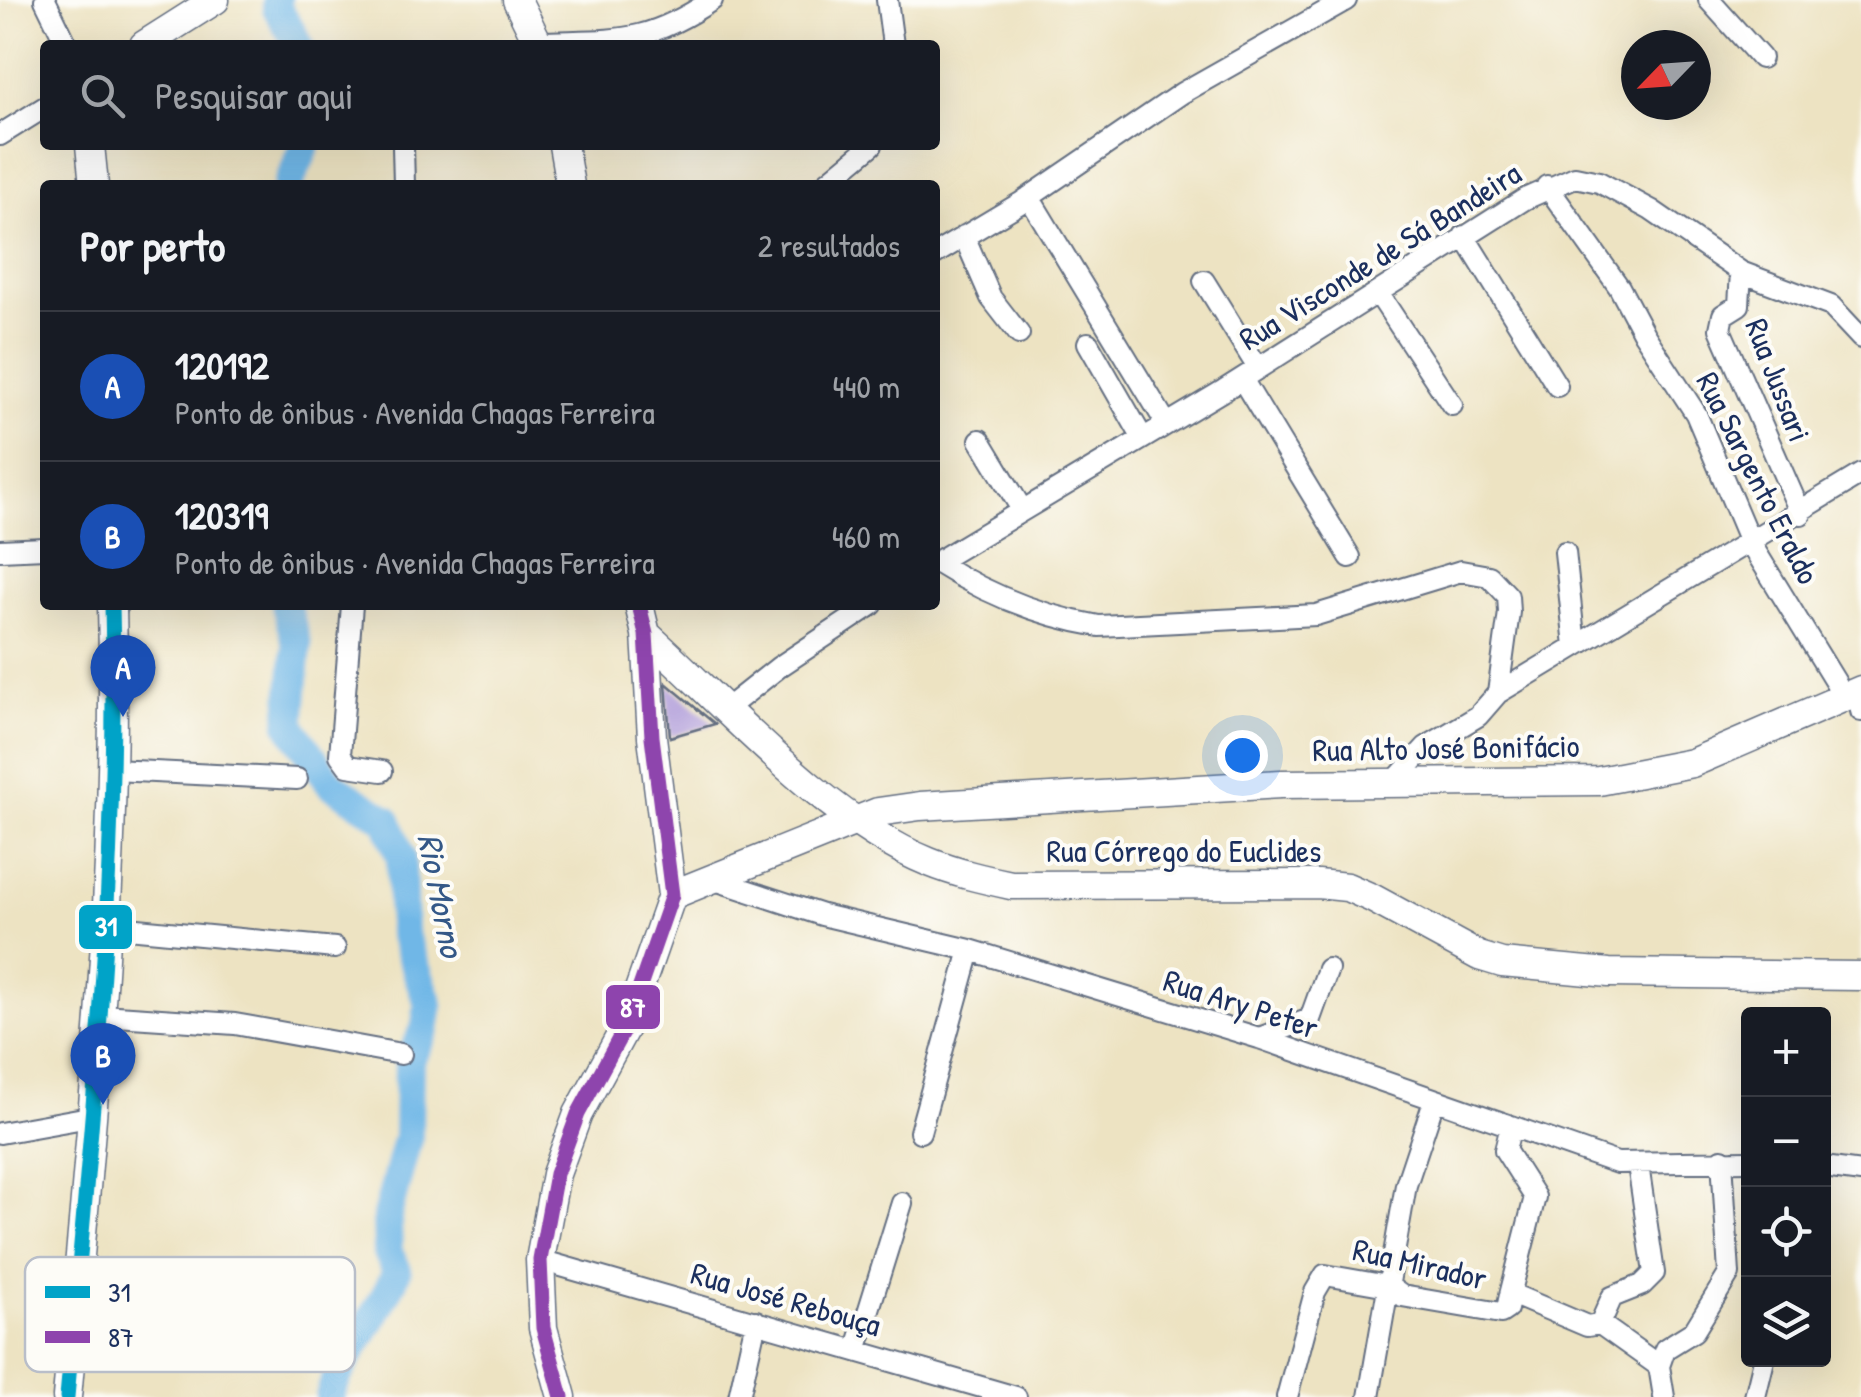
<!DOCTYPE html>
<html lang="pt">
<head>
<meta charset="utf-8">
<style>
	:root { --surface:#171b24; --page:#242831; --text:#f1f3f6; --muted:#9ea1a6; --line:#363941; --accent:#d690ce }
	body { margin:0; font-family:"Patrick Hand",sans-serif; background:var(--page); color:var(--text) }
	.controls { position:absolute; right:30px; bottom:30px; display:grid; overflow:hidden; border-radius:10px; box-shadow:0 10px 40px #0002 }
	.controls button { width:90px; height:90px; display:grid; place-items:center; padding:0; border:0; border-bottom:2px solid var(--line); background:var(--surface); color:var(--text); font:50px sans-serif }
	.compass { position:absolute; left:1621px; top:30px; width:90px; height:90px; border-radius:50%; background:var(--surface); box-shadow:0 10px 40px #0002; rotate:245deg }
	.you { position:absolute; left:1242px; top:755px; width:35px; height:35px; margin:-25px; border:8px solid #fff; border-radius:50%; background:#1a73e8; box-shadow:0 0 0 15px #1a73e833 }
	.badge { display:grid; place-items:center; width:65px; height:65px; border-radius:50%; background:var(--accent); color:#fff; font-size:32px; font-weight:700 }
	.pin { position:absolute; translate:-50% -82px; filter:drop-shadow(0 2px 5px #0008) }
	.pin::after { content:''; position:absolute; top:52px; width:35px; height:30px; background:inherit; clip-path:polygon(0 0,100% 0,50% 100%) }
	.list { margin:0; padding:0; list-style:none }
	h2 { display:flex; justify-content:space-between; align-items:center; height:130px; margin:0; padding:0 40px; font-size:42px }
	h2 small { font-size:32px; font-weight:400; color:var(--muted) }
	.list li { display:grid; grid-template-columns:65px 1fr auto; gap:30px; align-items:center; box-sizing:border-box; height:150px; padding:0 40px; border-top:2px solid var(--line) }
	.list b { display:block; font-size:38px; white-space:nowrap }
	.list p { margin:0; font-size:32px; white-space:nowrap; color:var(--muted) }
	.list em { font-size:32px; font-style:normal; color:var(--muted) }
	.icon { flex:none; width:55px; height:55px; fill:none; stroke:currentColor; stroke-width:2; stroke-linecap:round; stroke-linejoin:round }
	.map { position:relative; flex:none; width:1861px; height:1397px; overflow:hidden }
	.search { position:absolute; background:var(--surface); box-shadow:0 10px 40px #0002; left:40px; top:40px; width:900px; height:110px; display:flex; align-items:center; gap:25px; box-sizing:border-box; padding:0 35px; border-radius:10px; color:var(--muted); font-size:38px }
	.panel { position:absolute; background:var(--surface); box-shadow:0 10px 40px #0002; left:40px; top:180px; width:900px; height:430px; border-radius:10px }
	.map>svg:first-child { display:block }
	.lines { fill:none; stroke-linecap:round; stroke-linejoin:round }
	.river { stroke:#6fb7e7; stroke-width:30 }
	.building { fill:#b4a1db }
	.street-casing { stroke:#646e81; stroke-width:24 }
	.secondary-casing { stroke:#646e81; stroke-width:31 }
	.street { stroke:#fff; stroke-width:20 }
	.secondary { stroke:#fff; stroke-width:28 }
	.bus-1-casing { stroke:#fdfcf7; stroke-width:22 }
	.bus-2-casing { stroke:#fdfcf7; stroke-width:22 }
	.bus-1 { stroke:#01a3c8; stroke-width:15 }
	.bus-2 { stroke:#8e44ad; stroke-width:15 }
	.labels { text-anchor:middle; stroke-width:8; stroke-linejoin:round; paint-order:stroke }
	.street-label { font-size:32px; fill:#1b2f5e; stroke:#fdfcf7 }
	.water-label { font-size:35px; font-style:italic; fill:#345887; stroke:#fdfcf7 }
	.key { fill:#fdfcf7; stroke:#b9bec9; stroke-width:2.5 }
	.key-label { font-size:28px; fill:#1b2f5e }
	.line-badge { stroke:#fdfcf7; stroke-width:4 }
	.badge-label { font-size:28px; text-anchor:middle; font-weight:bold; fill:#fff }
</style>
</head>
<body>
<div class="map">
<svg width="1861" height="1397" viewBox="0 0 1861 1397">
	<rect width="100%" height="100%" fill="#fdfcf7"/>
	<filter id="ink" filterUnits="userSpaceOnUse"><feTurbulence type="fractalNoise" baseFrequency=".01" numOctaves="2"/><feDisplacementMap in="SourceGraphic" scale="20" xChannelSelector="R" yChannelSelector="G"/><feConvolveMatrix kernelMatrix="1 2 1 2 8 2 1 2 1" color-interpolation-filters="sRGB"/></filter>
	<filter id="wash" filterUnits="userSpaceOnUse"><feTurbulence type="fractalNoise" baseFrequency=".0048" numOctaves="4" result="noise"/><feDisplacementMap in="SourceGraphic" scale="40" xChannelSelector="R" yChannelSelector="G"/><feGaussianBlur stdDeviation="2.25" result="paint"/><feColorMatrix in="noise" values="0 0 0 0 0 0 0 0 0 0 0 0 0 0 0 0 0 1.4 0 .05"/><feComposite in="paint" operator="in"/></filter>
	<g filter="url(#wash)">
		<rect width="100%" height="100%" fill="#ede3c2"/>
		<g class="lines">
			<path class="river" d="M 277,0 L 277,8 L 299,45
				M 288,185 L 306,145
				M 286,605 L 297,645 L 290,725 L 331,784 L 387,820 L 401,858 L 403,933 L 429,1004 L 425,1030 L 409,1061 L 408,1136 L 387,1216 L 388,1253 L 397,1270 C 382,1312 337,1363 330,1397"/>
		</g>
		<g id="blocks">
			<path class="building" d="M 666,683 L 715,724 L 670,737 Z"/>
		</g>
	</g>
	<g filter="url(#ink)">
		<use href="#blocks" fill-opacity="0" stroke="#646e81" stroke-width="2.5"/>
		<g class="lines">
			<defs>
				<path id="street" d="M 45,0 L 67,45
					M 887,0 L 893,45
					M 1709,0 L 1761,58
					M 538,42 C 616,39 644,46 712,0
					M 0,135 L 45,107
					M 403,146 L 404,185
					M 824,185 L 872,145
					M 1547,186 L 1619,287 L 1644,334 L 1696,414 L 1751,544 L 1846,699
					M 1029,197 L 1166,423
					M 964,236 L 991,298 L 1019,334
					M 1464,236 L 1557,386
					M 935,254 L 1022,202 L 1182,93 L 1346,0
					M 1741,272 L 1739,305 L 1723,315 L 1720,329 L 1801,514
					M 1204,281 L 1258,368
					M 1378,293 L 1452,405
					M 1088,343 L 1142,437
					M 1242,379 L 1350,557
					M 980,440 L 1021,508
					M 0,550 L 45,548
					M 1565,552 L 1575,646
					M 936,562 C 986,594 1041,616 1099,626 L 1316,615 L 1461,571 L 1489,576 L 1508,596 L 1509,612 L 1498,693 L 1478,716 L 1426,747 L 1393,783
					M 935,563 L 1224,390 L 1525,199 L 1575,177 L 1599,182 L 1651,210 L 1741,272 L 1831,306 L 1861,338
					M 352,605 L 340,755 L 348,766 L 382,771
					M 1859,690 L 1861,711
					M 1498,693 L 1861,474
					M 726,709 L 779,667 L 872,605
					M 113,770 L 297,779
					M 715,880 L 822,915 L 970,950 L 1259,1038 L 1617,1163 L 1748,1161
					M 107,926 L 335,948
					M 102,1015 L 235,1024 L 401,1054
					M 1259,1038 L 1310,1019 L 1328,969
					M 920,1132 L 970,950
					M 0,1133 L 95,1116
					M 1824,1167 L 1861,1172
					M 540,1260 L 1016,1397
					M 1510,1295 L 1535,1197 L 1505,1150 L 1511,1126
					M 1600,1324 L 1612,1297 L 1642,1285 L 1654,1273 L 1638,1165
					M 856,1351 L 902,1203
					M 1659,1366 L 1665,1349 L 1694,1331 L 1729,1274 L 1722,1159
					M 1659,1366 L 1664,1397
					M 739,1397 L 756,1321
					M 1287,1397 L 1315,1292 L 1325,1275 L 1388,1286 L 1402,1296 L 1501,1313 L 1507,1309 L 1510,1295 L 1521,1298 L 1587,1326 L 1600,1324 L 1659,1366
					M 1369,1397 L 1406,1185 L 1434,1101
					M 1755,1397 L 1764,1360"/>
				<path id="secondary" d="M 517,0 L 539,45
					M 144,45 L 215,0
					M 90,145 L 94,185
					M 563,145 L 570,185
					M 646,634 C 727,707 827,821 929,862 C 956,873 983,879 1011,885 L 1318,884 L 1347,887 L 1372,898 L 1479,956 L 1502,963 L 1609,973 L 1861,976
					M 672,895 L 878,812 L 920,806 L 1281,784 L 1599,781 L 1692,763 L 1861,690
					M 67,1397 C 91,1133 119,870 112,605
					M 562,1397 L 543,1328 L 540,1260 L 556,1174 L 578,1114 L 627,1024 L 672,895 L 652,737 L 646,634 L 639,605"/>
			</defs>
			<use href="#street" class="street-casing"/>
			<use href="#secondary" class="secondary-casing"/>
			<use href="#street" class="street"/>
			<use href="#secondary" class="secondary"/>
			<defs>
				<path id="bus-1" d="M 67,1397 C 91,1133 119,870 112,605"/>
				<path id="bus-2" d="M 562,1397 L 543,1328 L 540,1260 L 556,1174 L 578,1114 L 627,1024 L 672,895 L 652,737 L 646,634 L 639,605"/>
			</defs>
			<use href="#bus-1" class="bus-1-casing"/>
			<use href="#bus-2" class="bus-2-casing"/>
			<use href="#bus-1" class="bus-1"/>
			<use href="#bus-2" class="bus-2"/>
		</g>
	</g>
	<g class="labels">
		<g class="street-label">
			<text transform="translate(1380 256) rotate(-32)" y="11">Rua Visconde de Sá Bandeira</text>
			<text transform="translate(1778 380) rotate(69)" y="11">Rua Jussari</text>
			<text transform="translate(1758 478) rotate(63)" y="11">Rua Sargento Eraldo</text>
			<text transform="translate(1446 748) rotate(-1)" y="11">Rua Alto José Bonifácio</text>
			<text x="1184" y="862">Rua Córrego do Euclides</text>
			<text transform="translate(1241 1004) rotate(18)" y="11">Rua Ary Peter</text>
			<text transform="translate(1420 1264) rotate(13)" y="11">Rua Mirador</text>
			<text transform="translate(786 1299) rotate(16)" y="11">Rua José Rebouça</text>
		</g>
		<g class="water-label">
			<text transform="translate(441 895) rotate(79)" y="12">Rio Morno</text>
		</g>
	</g>
	<rect x="25" y="1257" width="330" height="115" rx="15" class="key"/>
	<rect x="45" y="1286" width="45" height="12" fill="#01a3c8"/>
	<rect x="45" y="1331" width="45" height="12" fill="#8e44ad"/>
	<g class="key-label">
		<text x="108" y="1302">31</text>
		<text x="108" y="1347">87</text>
	</g>
	<g class="line-badge">
		<rect x="77" y="903" width="57" height="48" rx="10" fill="#01a3c8"/>
		<rect x="604" y="983" width="58" height="48" rx="10" fill="#8e44ad"/>
	</g>
	<g class="badge-label">
		<text x="106" y="936">31</text>
		<text x="633" y="1017">87</text>
	</g>
</svg>
<div class="controls">
<button>+</button>
<button>−</button>
<button><svg class="icon" aria-label="locate" viewBox="0 0 24 24"><circle cx="12" cy="12" r="6"/><path d="M12 2v4M12 18v4M2 12h4M18 12h4"/></svg></button>
<button><svg class="icon" aria-label="layers" viewBox="0 0 24 24"><path d="M12 4l9 5-9 5-9-5zM3 14l9 5 9-5"/></svg></button>
</div>
<svg class="compass" viewBox="-18 -18 36 36"><path d="M0-13l5 13h-10z" fill="#e53935"/><path d="M0 13l5-13h-10z" fill="#9ea1a6"/></svg>
<div class="you"></div>
<div class="pin badge" style="left:123px;top:717px;background:#1a4fb4">A</div>
<div class="pin badge" style="left:103px;top:1105px;background:#1a4fb4">B</div>
<div class="search"><svg class="icon" aria-label="search" viewBox="0 0 24 24"><circle cx="10" cy="10" r="6"/><path d="M15 15l6 6"/></svg>Pesquisar aqui</div>
<section class="panel">
<h2>Por perto<small>2 resultados</small></h2>
<ul class="list">
<li><span class="badge" style="background:#1a4fb4">A</span><div><b>120192</b><p>Ponto de ônibus · Avenida Chagas Ferreira</p></div><em>440 m</em></li>
<li><span class="badge" style="background:#1a4fb4">B</span><div><b>120319</b><p>Ponto de ônibus · Avenida Chagas Ferreira</p></div><em>460 m</em></li>
</ul>
</section>
</div>
</body>
</html>
